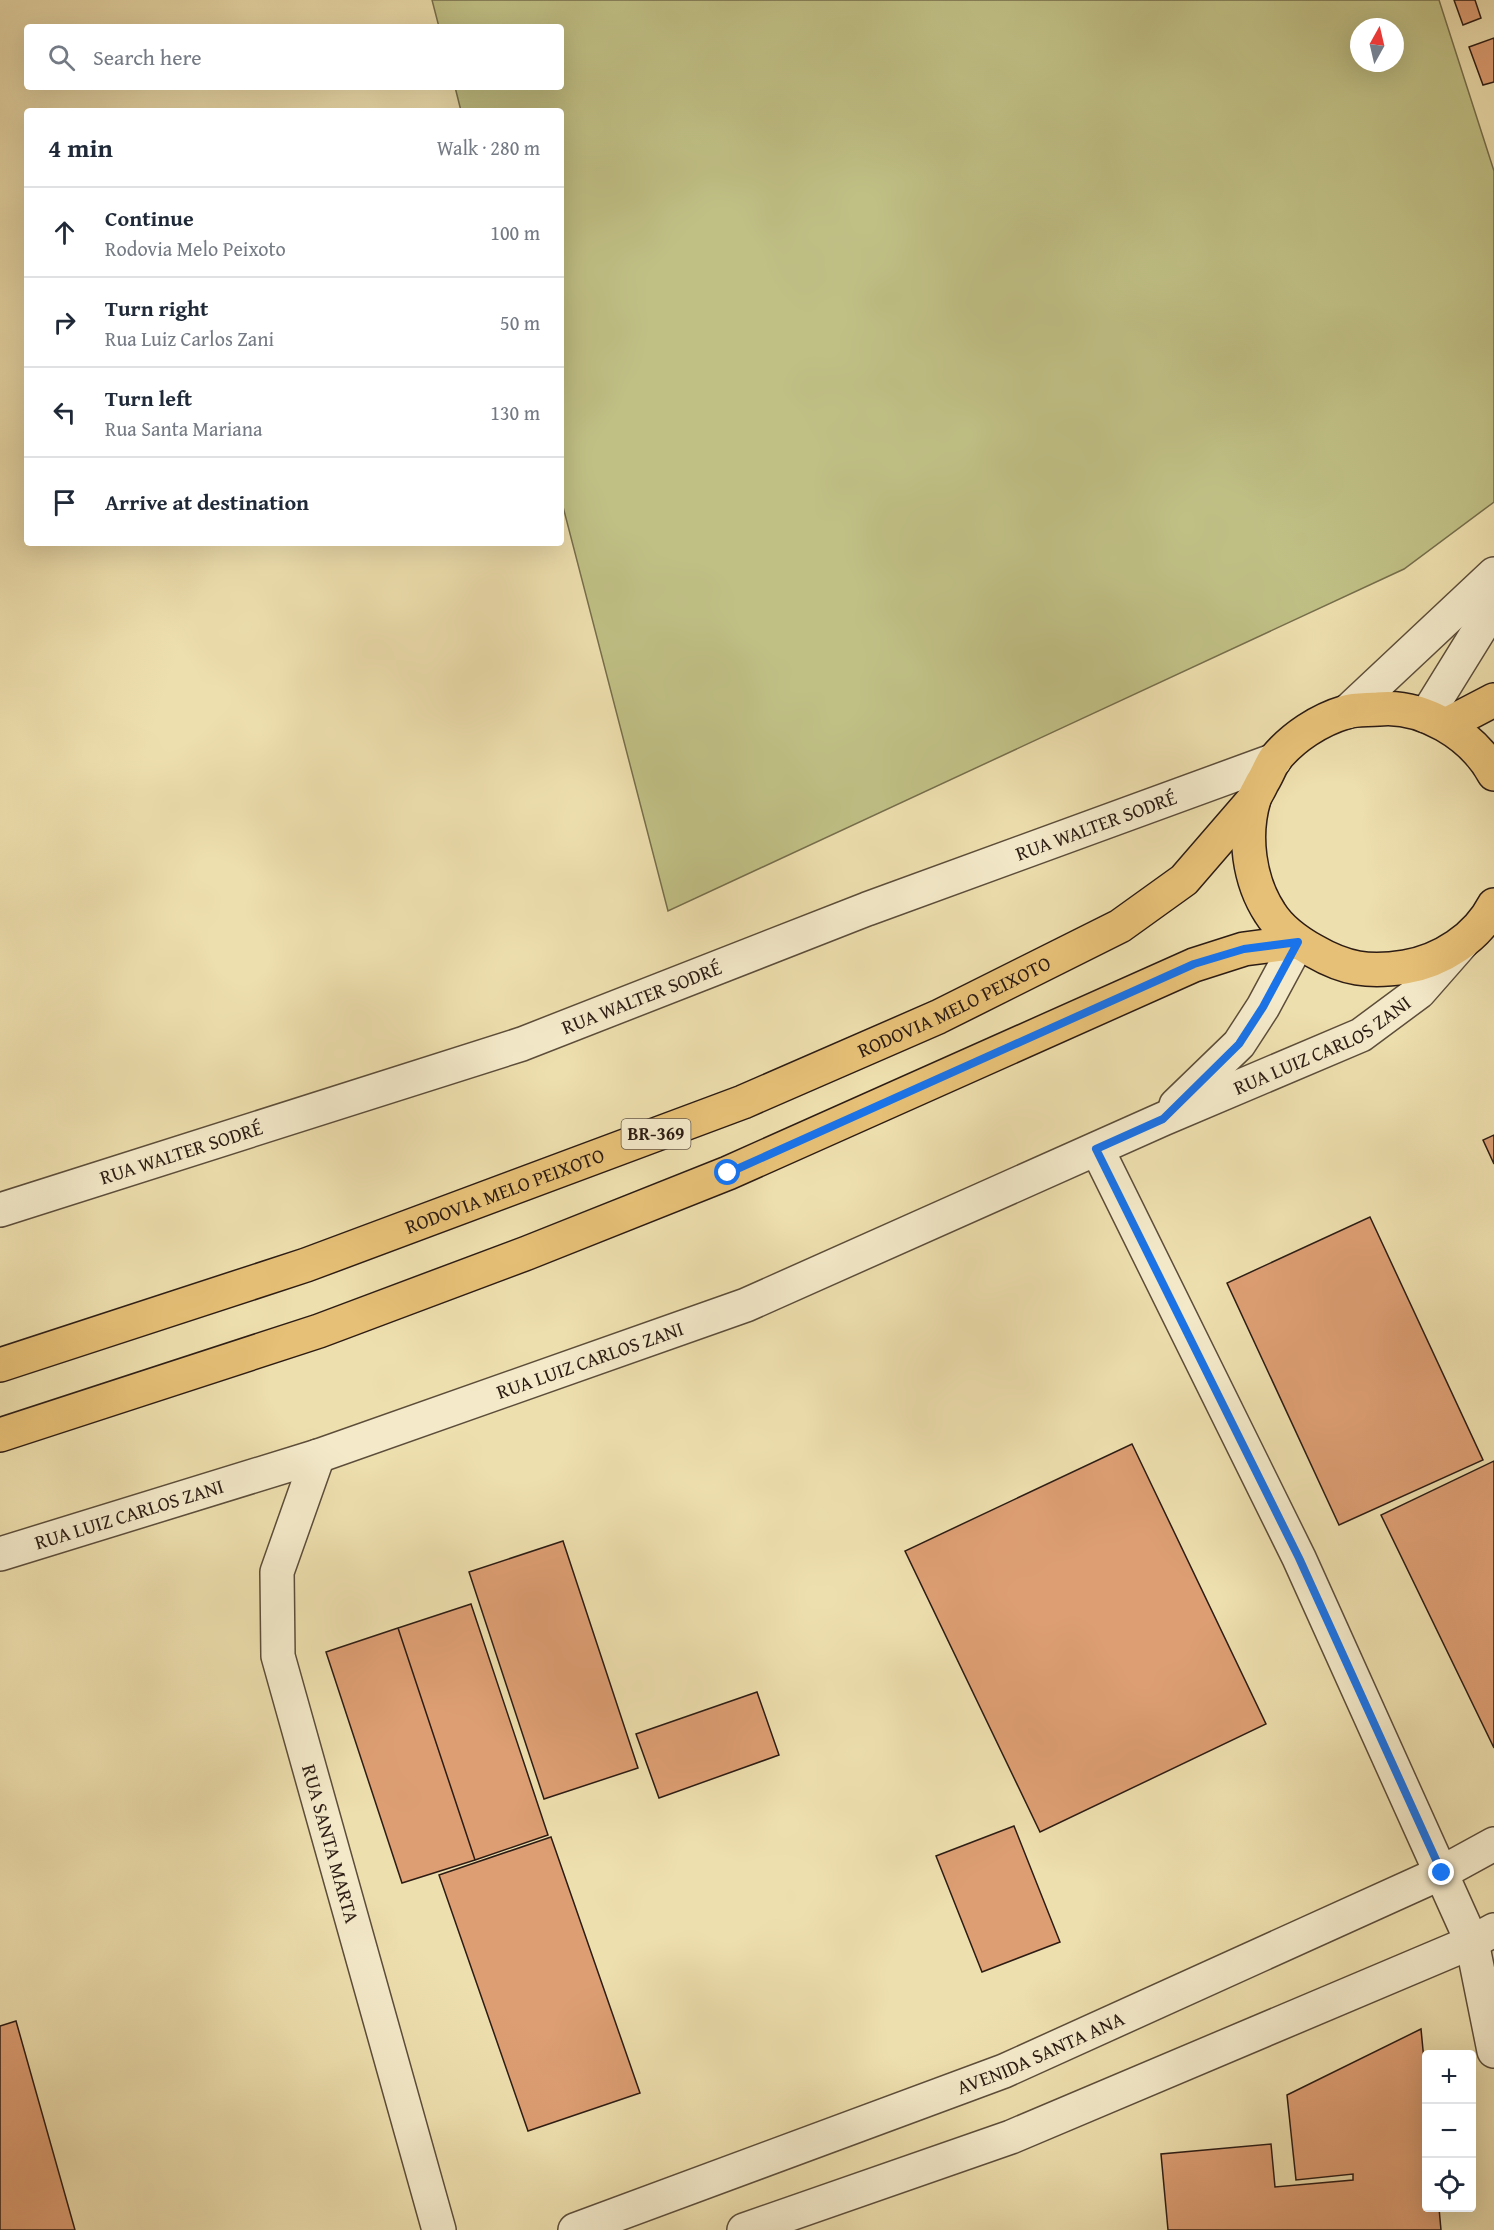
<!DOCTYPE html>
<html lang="en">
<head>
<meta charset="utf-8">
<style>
	:root { --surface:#fff; --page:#f2f2f3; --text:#1f2937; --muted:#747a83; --line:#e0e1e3 }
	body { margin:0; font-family:"Gentium Book Plus",serif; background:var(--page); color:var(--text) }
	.controls { position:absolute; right:18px; bottom:18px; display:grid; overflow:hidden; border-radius:6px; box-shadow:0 6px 24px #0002 }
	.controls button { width:54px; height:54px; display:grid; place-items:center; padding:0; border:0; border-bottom:2px solid var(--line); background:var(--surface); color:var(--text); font:30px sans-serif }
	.compass { position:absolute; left:1350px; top:18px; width:54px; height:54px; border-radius:50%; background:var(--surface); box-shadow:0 6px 24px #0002; rotate:8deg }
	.stop { position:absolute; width:18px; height:18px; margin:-14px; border:4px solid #1a73e8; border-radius:50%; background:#fff }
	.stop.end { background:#1a73e8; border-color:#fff; box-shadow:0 2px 6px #0008 }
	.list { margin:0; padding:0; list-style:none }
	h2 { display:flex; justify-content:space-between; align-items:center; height:78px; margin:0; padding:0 24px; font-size:26px }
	h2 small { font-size:20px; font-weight:400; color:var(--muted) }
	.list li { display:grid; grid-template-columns:39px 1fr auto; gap:18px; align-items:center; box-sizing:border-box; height:90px; padding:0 24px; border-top:2px solid var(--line) }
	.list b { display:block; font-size:22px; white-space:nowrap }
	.list p { margin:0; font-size:20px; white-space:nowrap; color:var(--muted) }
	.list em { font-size:20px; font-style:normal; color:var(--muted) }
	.icon { flex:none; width:33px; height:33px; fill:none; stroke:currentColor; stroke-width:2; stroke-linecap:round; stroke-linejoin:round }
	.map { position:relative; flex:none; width:1494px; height:2230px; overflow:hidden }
	.search { position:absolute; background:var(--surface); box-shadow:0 6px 24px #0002; left:24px; top:24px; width:540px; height:66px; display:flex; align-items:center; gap:15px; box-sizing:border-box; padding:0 21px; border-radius:6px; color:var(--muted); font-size:22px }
	.panel { position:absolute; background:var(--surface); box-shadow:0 6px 24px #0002; left:24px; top:108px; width:540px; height:438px; border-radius:6px }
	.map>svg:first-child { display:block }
	.green { fill:#c0c085; stroke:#766e4c; stroke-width:1.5; fill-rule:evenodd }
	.building { fill:#dd9e73; stroke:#2c1c14; stroke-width:1.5 }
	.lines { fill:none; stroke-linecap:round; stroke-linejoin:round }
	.minor-casing { stroke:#5c4d3a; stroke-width:36 }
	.major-casing { stroke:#2c1c14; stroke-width:36 }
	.minor { stroke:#f4eaca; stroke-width:33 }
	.major { stroke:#e7c077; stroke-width:33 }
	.route { stroke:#1a73e8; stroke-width:8 }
	.labels { text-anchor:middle; stroke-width:6; stroke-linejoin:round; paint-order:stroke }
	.shield { fill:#f4eaca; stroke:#685a4b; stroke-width:1.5 }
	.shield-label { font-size:18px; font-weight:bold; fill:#2c1c14 }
	.street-label { font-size:20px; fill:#2c1c14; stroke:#f4eaca }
</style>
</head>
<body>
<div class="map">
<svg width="1494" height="2230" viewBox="0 0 1494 2230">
	<rect width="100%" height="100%" fill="#eedfae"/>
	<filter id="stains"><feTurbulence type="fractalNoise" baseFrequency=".00333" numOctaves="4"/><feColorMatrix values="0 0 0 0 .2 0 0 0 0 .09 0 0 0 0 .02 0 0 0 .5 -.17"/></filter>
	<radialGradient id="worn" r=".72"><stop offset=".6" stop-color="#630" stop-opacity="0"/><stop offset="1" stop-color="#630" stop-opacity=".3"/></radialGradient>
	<path class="green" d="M 432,0 L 1439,0 L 1494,171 L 1494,502 L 1404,569 L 668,911 L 561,499 L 561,111 L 461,111 L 455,87 L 561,87 L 561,27 L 439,27 ZM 1359,27 L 1395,27 L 1395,63 L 1359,63 Z"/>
	<path class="building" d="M 1454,0 L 1475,0 L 1481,18 L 1463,25 Z
		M 1494,38 L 1494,82 L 1483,85 L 1469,47 Z
		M 1494,1135 L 1494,1164 L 1483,1140 Z
		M 1370,1217 L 1483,1460 L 1339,1525 L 1227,1283 Z
		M 1132,1444 L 1266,1724 L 1040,1832 L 905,1551 Z
		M 1494,1461 L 1494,1748 L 1381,1515 Z
		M 563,1541 L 638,1768 L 544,1799 L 469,1572 Z
		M 471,1604 L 548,1835 L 475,1860 L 398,1628 Z
		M 398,1628 L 475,1860 L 402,1883 L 326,1652 Z
		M 757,1692 L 779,1755 L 659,1798 L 636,1734 Z
		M 1014,1826 L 1060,1942 L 982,1972 L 936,1856 Z
		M 551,1837 L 640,2093 L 528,2131 L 439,1875 Z
		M 16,2021 L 75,2230 L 0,2230 L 0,2026 Z
		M 1421,2029 L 1426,2081 L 1426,2208 L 1439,2208 L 1441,2230 L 1168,2230 L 1161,2154 L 1271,2144 L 1275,2187 L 1353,2180 L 1353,2174 L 1296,2180 L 1287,2095 Z"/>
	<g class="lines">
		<defs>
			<g id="minor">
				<path d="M 1347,712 L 1494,574"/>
				<path d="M 1426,716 L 1494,606"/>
				<path d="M 1176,1105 L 1239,1044 L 1263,1007 L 1298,942"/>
				<path d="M 1097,1149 L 1299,1558 L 1472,1942 L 1494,2051"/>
				<path id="s1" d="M 0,1210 L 522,1044 L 867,909 L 1275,760"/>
				<path id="s2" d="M 318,1456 L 277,1572 L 278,1656 L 439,2230"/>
				<path id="s3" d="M 0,1554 L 318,1456 L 746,1305 L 1163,1119 L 1361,1035 L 1419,992 L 1462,943"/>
				<path id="s4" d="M 575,2230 L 1004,2071 L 1441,1873 L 1494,1844"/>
				<path d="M 744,2230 L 1011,2137 L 1472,1942 L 1494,1930"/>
			</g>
			<g id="major">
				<path d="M 1446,725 L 1494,700"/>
				<path d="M 1494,774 C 1473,735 1422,704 1378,709 C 1367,710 1356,709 1346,712 C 1319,720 1293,737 1275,759 C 1270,766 1267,776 1262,783 C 1260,788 1256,794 1254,799 C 1243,836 1249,881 1270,913 C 1280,929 1298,942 1314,951 C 1345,969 1369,973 1405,967 C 1441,961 1477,938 1494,905"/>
				<path id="s5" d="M 0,1365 L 306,1265 L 743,1102 L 938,1017 L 1120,926 L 1184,880 L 1254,799"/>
				<path d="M 0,1435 L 319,1331 L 527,1253 L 728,1173 L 1194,965 L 1244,949 L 1298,942"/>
			</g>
		</defs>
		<use href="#minor" class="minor-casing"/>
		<use href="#major" class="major-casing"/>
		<use href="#minor" class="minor"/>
		<use href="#major" class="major"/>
	</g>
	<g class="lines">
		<path class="route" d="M 728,1173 L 1194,964 L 1244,949 L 1298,942 L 1263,1007 L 1239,1044 L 1163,1119 L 1096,1149 L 1299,1558 L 1442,1873"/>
	</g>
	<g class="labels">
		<rect class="shield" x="621.5" y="1119" width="69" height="30" rx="4.5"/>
		<g class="shield-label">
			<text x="656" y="1140">BR-369</text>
		</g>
		<g class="street-label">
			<text dy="7" stroke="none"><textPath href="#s1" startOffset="1162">RUA WALTER SODRÉ</textPath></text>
			<text dy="7" stroke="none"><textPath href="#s1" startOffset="676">RUA WALTER SODRÉ</textPath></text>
			<text dy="7" stroke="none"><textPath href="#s5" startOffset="1020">RODOVIA MELO PEIXOTO</textPath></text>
			<text dy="7" stroke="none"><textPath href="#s3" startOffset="1419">RUA LUIZ CARLOS ZANI</textPath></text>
			<text dy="7" stroke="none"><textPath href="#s1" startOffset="190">RUA WALTER SODRÉ</textPath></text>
			<text dy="7" stroke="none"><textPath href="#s5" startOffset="534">RODOVIA MELO PEIXOTO</textPath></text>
			<text dy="7" stroke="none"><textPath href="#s3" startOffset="621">RUA LUIZ CARLOS ZANI</textPath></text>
			<text dy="7" stroke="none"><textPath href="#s3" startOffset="135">RUA LUIZ CARLOS ZANI</textPath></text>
			<text dy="7" stroke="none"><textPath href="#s2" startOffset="402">RUA SANTA MARTA</textPath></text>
			<text dy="7" stroke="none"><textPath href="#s4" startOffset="498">AVENIDA SANTA ANA</textPath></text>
		</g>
	</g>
	<rect width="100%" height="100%" filter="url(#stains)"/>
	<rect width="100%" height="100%" fill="url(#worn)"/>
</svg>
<div class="controls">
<button>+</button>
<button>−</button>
<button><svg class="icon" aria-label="locate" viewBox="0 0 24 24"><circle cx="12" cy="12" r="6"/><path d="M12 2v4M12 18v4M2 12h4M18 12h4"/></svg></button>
</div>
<svg class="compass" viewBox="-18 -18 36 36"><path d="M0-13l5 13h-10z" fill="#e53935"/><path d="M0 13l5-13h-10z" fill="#747a83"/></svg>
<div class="stop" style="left:728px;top:1173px"></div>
<div class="stop end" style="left:1442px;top:1873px"></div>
<div class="search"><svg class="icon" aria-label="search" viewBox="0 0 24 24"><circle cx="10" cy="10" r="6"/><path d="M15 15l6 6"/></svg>Search here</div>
<section class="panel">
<h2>4 min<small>Walk · 280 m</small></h2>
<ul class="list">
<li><svg class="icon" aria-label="ahead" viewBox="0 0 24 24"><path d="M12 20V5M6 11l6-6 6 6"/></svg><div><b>Continue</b><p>Rodovia Melo Peixoto</p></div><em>100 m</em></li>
<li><svg class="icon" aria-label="right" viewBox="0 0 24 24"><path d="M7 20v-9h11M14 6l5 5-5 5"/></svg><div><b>Turn right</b><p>Rua Luiz Carlos Zani</p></div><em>50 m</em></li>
<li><svg class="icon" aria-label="left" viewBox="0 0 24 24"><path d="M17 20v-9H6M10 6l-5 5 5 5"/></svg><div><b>Turn left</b><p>Rua Santa Mariana</p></div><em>130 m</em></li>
<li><svg class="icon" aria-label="arrive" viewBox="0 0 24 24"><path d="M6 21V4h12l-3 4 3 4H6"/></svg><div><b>Arrive at destination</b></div></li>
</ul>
</section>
</div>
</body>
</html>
